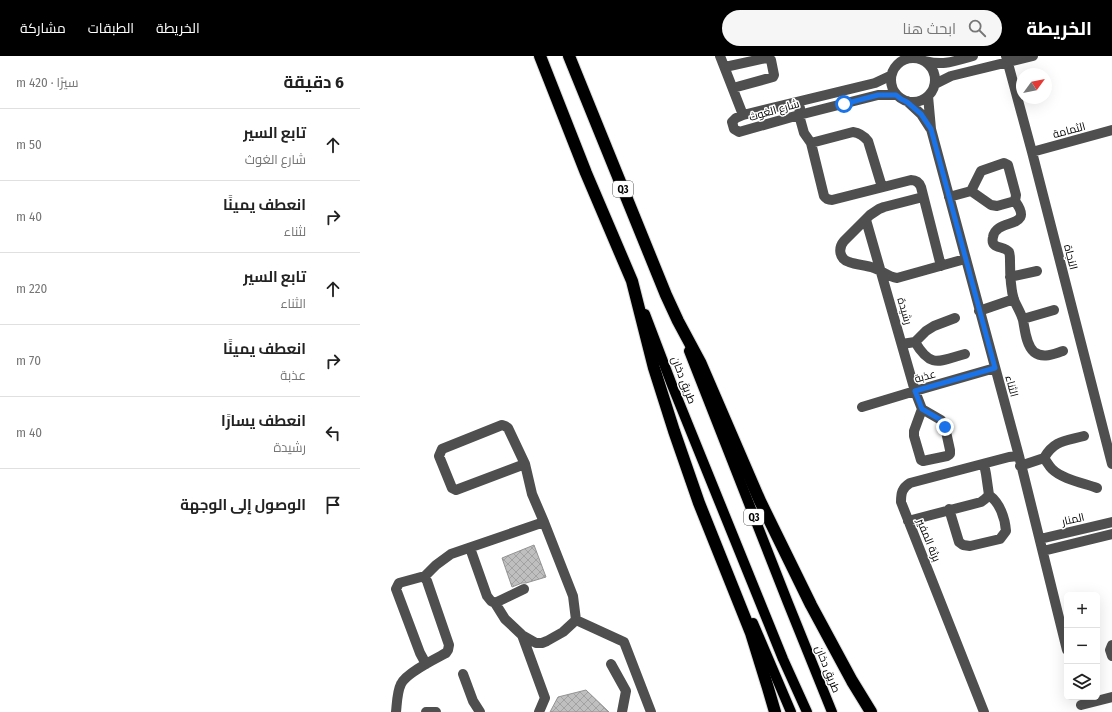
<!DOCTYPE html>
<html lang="ar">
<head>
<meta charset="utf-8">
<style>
	:root { --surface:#fff; --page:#f6f6f6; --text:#222; --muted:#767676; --line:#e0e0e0; --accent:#000 }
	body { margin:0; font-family:"Fira Sans Condensed",Cairo,sans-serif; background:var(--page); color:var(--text); direction:rtl }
	.controls { position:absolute; right:12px; bottom:12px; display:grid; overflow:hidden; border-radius:6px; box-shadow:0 4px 16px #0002 }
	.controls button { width:36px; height:36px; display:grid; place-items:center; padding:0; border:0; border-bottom:1px solid var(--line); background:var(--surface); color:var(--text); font:20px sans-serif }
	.compass { position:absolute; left:656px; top:12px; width:36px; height:36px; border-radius:50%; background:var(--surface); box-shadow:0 4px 16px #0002; rotate:57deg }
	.stop { position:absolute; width:12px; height:12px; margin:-9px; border:3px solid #1a73e8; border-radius:50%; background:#fff }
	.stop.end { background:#1a73e8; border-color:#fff; box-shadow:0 1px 4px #0008 }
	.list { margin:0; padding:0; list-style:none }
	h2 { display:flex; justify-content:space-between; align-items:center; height:52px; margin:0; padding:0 16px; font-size:17px }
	h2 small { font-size:13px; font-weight:400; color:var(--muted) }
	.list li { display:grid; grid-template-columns:26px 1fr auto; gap:12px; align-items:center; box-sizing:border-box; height:72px; padding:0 16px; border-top:1px solid var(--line) }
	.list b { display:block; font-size:15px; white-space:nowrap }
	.list p { margin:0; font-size:13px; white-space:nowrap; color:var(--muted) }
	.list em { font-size:13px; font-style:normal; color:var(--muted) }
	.icon { flex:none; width:22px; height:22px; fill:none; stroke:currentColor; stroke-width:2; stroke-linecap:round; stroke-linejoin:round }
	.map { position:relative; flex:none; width:752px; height:656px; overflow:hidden; direction:ltr }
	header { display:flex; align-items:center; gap:24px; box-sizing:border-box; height:56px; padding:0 20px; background:var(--accent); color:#fff }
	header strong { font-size:19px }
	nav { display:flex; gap:22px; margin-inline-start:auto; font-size:14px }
	.search { width:280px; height:36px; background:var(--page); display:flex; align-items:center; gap:10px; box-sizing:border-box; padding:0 14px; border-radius:22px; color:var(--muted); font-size:15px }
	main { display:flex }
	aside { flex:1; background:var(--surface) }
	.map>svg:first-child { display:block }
	.building { fill:url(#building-cross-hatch); stroke:#939393 }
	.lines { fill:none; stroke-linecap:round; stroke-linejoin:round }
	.major-casing { stroke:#dbdbdb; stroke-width:12 }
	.highway-casing { stroke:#dbdbdb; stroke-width:14 }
	.minor { stroke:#4f4f4f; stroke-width:10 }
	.major { stroke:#000; stroke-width:10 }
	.highway { stroke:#000; stroke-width:12 }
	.route { stroke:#1a73e8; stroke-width:5 }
	.labels { text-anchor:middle; stroke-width:3; stroke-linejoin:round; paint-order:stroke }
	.shield { fill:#fff; stroke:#4c4c4c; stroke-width:1 }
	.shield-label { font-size:10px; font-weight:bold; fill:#000 }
	.street-label { font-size:11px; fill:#000; stroke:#fff }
</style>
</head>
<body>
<header>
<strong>الخريطة</strong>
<div class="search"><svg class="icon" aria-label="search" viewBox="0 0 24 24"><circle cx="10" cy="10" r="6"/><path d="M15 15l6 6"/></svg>ابحث هنا</div>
<nav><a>الخريطة</a><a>الطبقات</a><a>مشاركة</a></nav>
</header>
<main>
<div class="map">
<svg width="752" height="656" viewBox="0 0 752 656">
	<defs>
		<pattern id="building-cross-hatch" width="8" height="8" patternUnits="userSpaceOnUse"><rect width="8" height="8" fill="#bfbfbf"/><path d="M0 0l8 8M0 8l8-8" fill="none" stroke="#a2a2a2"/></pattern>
	</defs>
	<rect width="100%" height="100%" fill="#fff"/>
	<path class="building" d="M 174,489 L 186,521 L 166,527 L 162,527 L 152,531 L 142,502 Z
		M 226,634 L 249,656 L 190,656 L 198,641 Z"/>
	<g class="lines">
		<defs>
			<path id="major" d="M 285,258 L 312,329 L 423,603 L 447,656
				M 329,295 L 428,547 L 472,656
				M 393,567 L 431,656"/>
			<path id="highway" d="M 180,0 L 226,117 L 272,225 L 294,312 L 314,375 L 339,447 L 391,577 L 408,632 L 415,656
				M 209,0 L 306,239 L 318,265 L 340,306 L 400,445 L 451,549 L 492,625 L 511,656"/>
		</defs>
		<use href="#major" class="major-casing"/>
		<use href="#highway" class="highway-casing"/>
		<path class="minor" d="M 360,0 L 383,59
			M 646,0 L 672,96 L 752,408
			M531 24a22 22 0 1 1 44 0a22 22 0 1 1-44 0Z
			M 565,5 C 586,10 594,5 613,0
			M 365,11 L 406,2 L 411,4 L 414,19 L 413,21 L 373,32
			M 530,20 L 515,27 L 383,59 L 376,62 L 372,66 L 374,73 L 379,76 L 439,59 L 518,39 L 536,39
			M 575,28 L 591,20 L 673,0
			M 568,40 L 571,73 L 659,400 L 707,594
			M 547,45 L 561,58 L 570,72
			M 440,52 L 439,59 L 444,77 L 451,87 L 464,140 C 466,143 468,144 472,144 L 551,124 C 556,124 559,126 561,131 L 581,210
			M 451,87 L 493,76 C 500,77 504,80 508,85 L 522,131
			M 672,96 L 752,74
			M 611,135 L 631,149 L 637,150 L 655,145 C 676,174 636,161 633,181 C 630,194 644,189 649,196 C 650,198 650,202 650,205 C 650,218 650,231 654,244 C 657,251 661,257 663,264 C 665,274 666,289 674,296 C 683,303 693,298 703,295
			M 563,141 L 524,151 L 519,153 L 510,159 L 484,185 C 478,192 479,203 489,206 C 497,209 506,209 514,212 C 523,215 528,221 537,222 L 605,203
			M 589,141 L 611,135 L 621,115 L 644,107 L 648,109 L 656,139 L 655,145
			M 506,164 L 555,335 L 562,353 L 581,364 L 585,371 L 590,394 L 590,398 L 587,400 L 563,405 L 561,404 L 554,380 L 554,375 L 562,353
			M 650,221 L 677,215
			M 619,255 L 654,243
			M 663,263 L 694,254
			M 555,286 C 571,313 579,305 605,298
			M 542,288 L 555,286 L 566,275 L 574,270 L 595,262
			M 502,351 L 555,335 L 635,312
			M 684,402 C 687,406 689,410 692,413 C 702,423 723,427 737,432
			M 165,408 L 96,434 L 92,432 L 79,400 L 82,393 L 142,369 L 145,370 L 148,372 L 165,408 L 172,438 L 184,466 L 213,540 L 216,564 L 264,586 L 291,656
			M 660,410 L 684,402 C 694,384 706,385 724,380
			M 589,453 L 599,486 L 603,489 L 610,490 L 640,483 L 646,475 C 645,462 640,447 629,439
			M 548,465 L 621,446 L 625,443 L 629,439 L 626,418 L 624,408
			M 680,483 L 752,466
			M 110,492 L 127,540 L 131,545 L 135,547 L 164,533
			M 683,495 L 752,478
			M 64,521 L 76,509 L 91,498 L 184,466
			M 135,547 L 145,563 L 162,579 L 176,587 L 182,587 L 187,585 L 203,576 L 216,564
			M 162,579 L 185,642 L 179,656
			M 752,589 L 750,594 L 752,600
			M 251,608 L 266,635 L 262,656
			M 103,618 L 113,645 L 120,656
			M 721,649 L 752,641
			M 36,656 C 37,647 37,636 41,628 C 46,617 75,603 86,597 L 88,594 L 89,589 L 67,525 L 64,521 L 61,521 L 39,527 L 36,533 L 60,597 L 66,608
			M 66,656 L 76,656
			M 624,656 L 541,446 C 541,437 542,432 550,427 L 649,401 L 659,400"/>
		<use href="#major" class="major"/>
		<use href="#highway" class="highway"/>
	</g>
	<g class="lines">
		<path class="route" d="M 484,48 L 518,39 L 536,39 L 541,43 L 547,46 L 561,58 L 571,73 L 635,312 L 555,335 L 562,353 L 581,364 L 585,371"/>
	</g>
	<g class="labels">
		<g class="shield">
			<rect x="253" y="125" width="20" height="16" rx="3"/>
			<rect x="384" y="453" width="20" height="16" rx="3"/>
		</g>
		<g class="shield-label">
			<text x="263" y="137">Q3</text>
			<text x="394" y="465">Q3</text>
		</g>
		<g class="street-label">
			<text transform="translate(414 54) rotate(-16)" y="4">شارع الغوث</text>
			<text transform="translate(709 74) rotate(-15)" y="4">الثمامة</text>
			<text transform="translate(711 201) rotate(76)" y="4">النجاة</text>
			<text transform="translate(545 255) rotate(74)" y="4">رشيدة</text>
			<text transform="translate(565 320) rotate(-16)" y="4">عذبة</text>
			<text transform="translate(324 324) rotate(69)" y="4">طريق دخان</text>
			<text transform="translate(652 330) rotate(75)" y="4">الثناء</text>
			<text transform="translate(713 463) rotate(-13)" y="4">المنار</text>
			<text transform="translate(569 484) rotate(68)" y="4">برثة المفير</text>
			<text transform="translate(468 613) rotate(68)" y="4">طريق دخان</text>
		</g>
	</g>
</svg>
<div class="controls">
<button>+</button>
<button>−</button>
<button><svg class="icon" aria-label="layers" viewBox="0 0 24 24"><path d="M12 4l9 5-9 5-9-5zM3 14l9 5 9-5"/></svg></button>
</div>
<svg class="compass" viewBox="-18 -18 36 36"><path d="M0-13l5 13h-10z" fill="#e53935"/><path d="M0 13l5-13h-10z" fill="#767676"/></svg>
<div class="stop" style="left:484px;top:48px"></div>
<div class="stop end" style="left:585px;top:371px"></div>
</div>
<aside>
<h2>6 دقيقة<small>سيرًا · 420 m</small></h2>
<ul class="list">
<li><svg class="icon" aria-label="ahead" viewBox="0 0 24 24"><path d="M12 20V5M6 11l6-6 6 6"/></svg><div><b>تابع السير</b><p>شارع الغوث</p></div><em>50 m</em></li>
<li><svg class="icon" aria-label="right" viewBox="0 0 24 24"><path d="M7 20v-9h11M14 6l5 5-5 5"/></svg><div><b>انعطف يمينًا</b><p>لثناء</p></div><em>40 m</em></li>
<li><svg class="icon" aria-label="ahead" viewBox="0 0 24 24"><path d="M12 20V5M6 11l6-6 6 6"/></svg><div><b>تابع السير</b><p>الثناء</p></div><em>220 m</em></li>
<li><svg class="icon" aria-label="right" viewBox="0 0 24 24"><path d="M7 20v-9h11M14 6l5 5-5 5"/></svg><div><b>انعطف يمينًا</b><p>عذبة</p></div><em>70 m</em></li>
<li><svg class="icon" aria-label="left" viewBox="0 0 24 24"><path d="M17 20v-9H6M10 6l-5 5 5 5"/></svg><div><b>انعطف يسارًا</b><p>رشيدة</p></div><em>40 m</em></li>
<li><svg class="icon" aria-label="arrive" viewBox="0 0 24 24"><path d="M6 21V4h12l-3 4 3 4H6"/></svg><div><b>الوصول إلى الوجهة</b></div></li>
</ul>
</aside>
</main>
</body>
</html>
